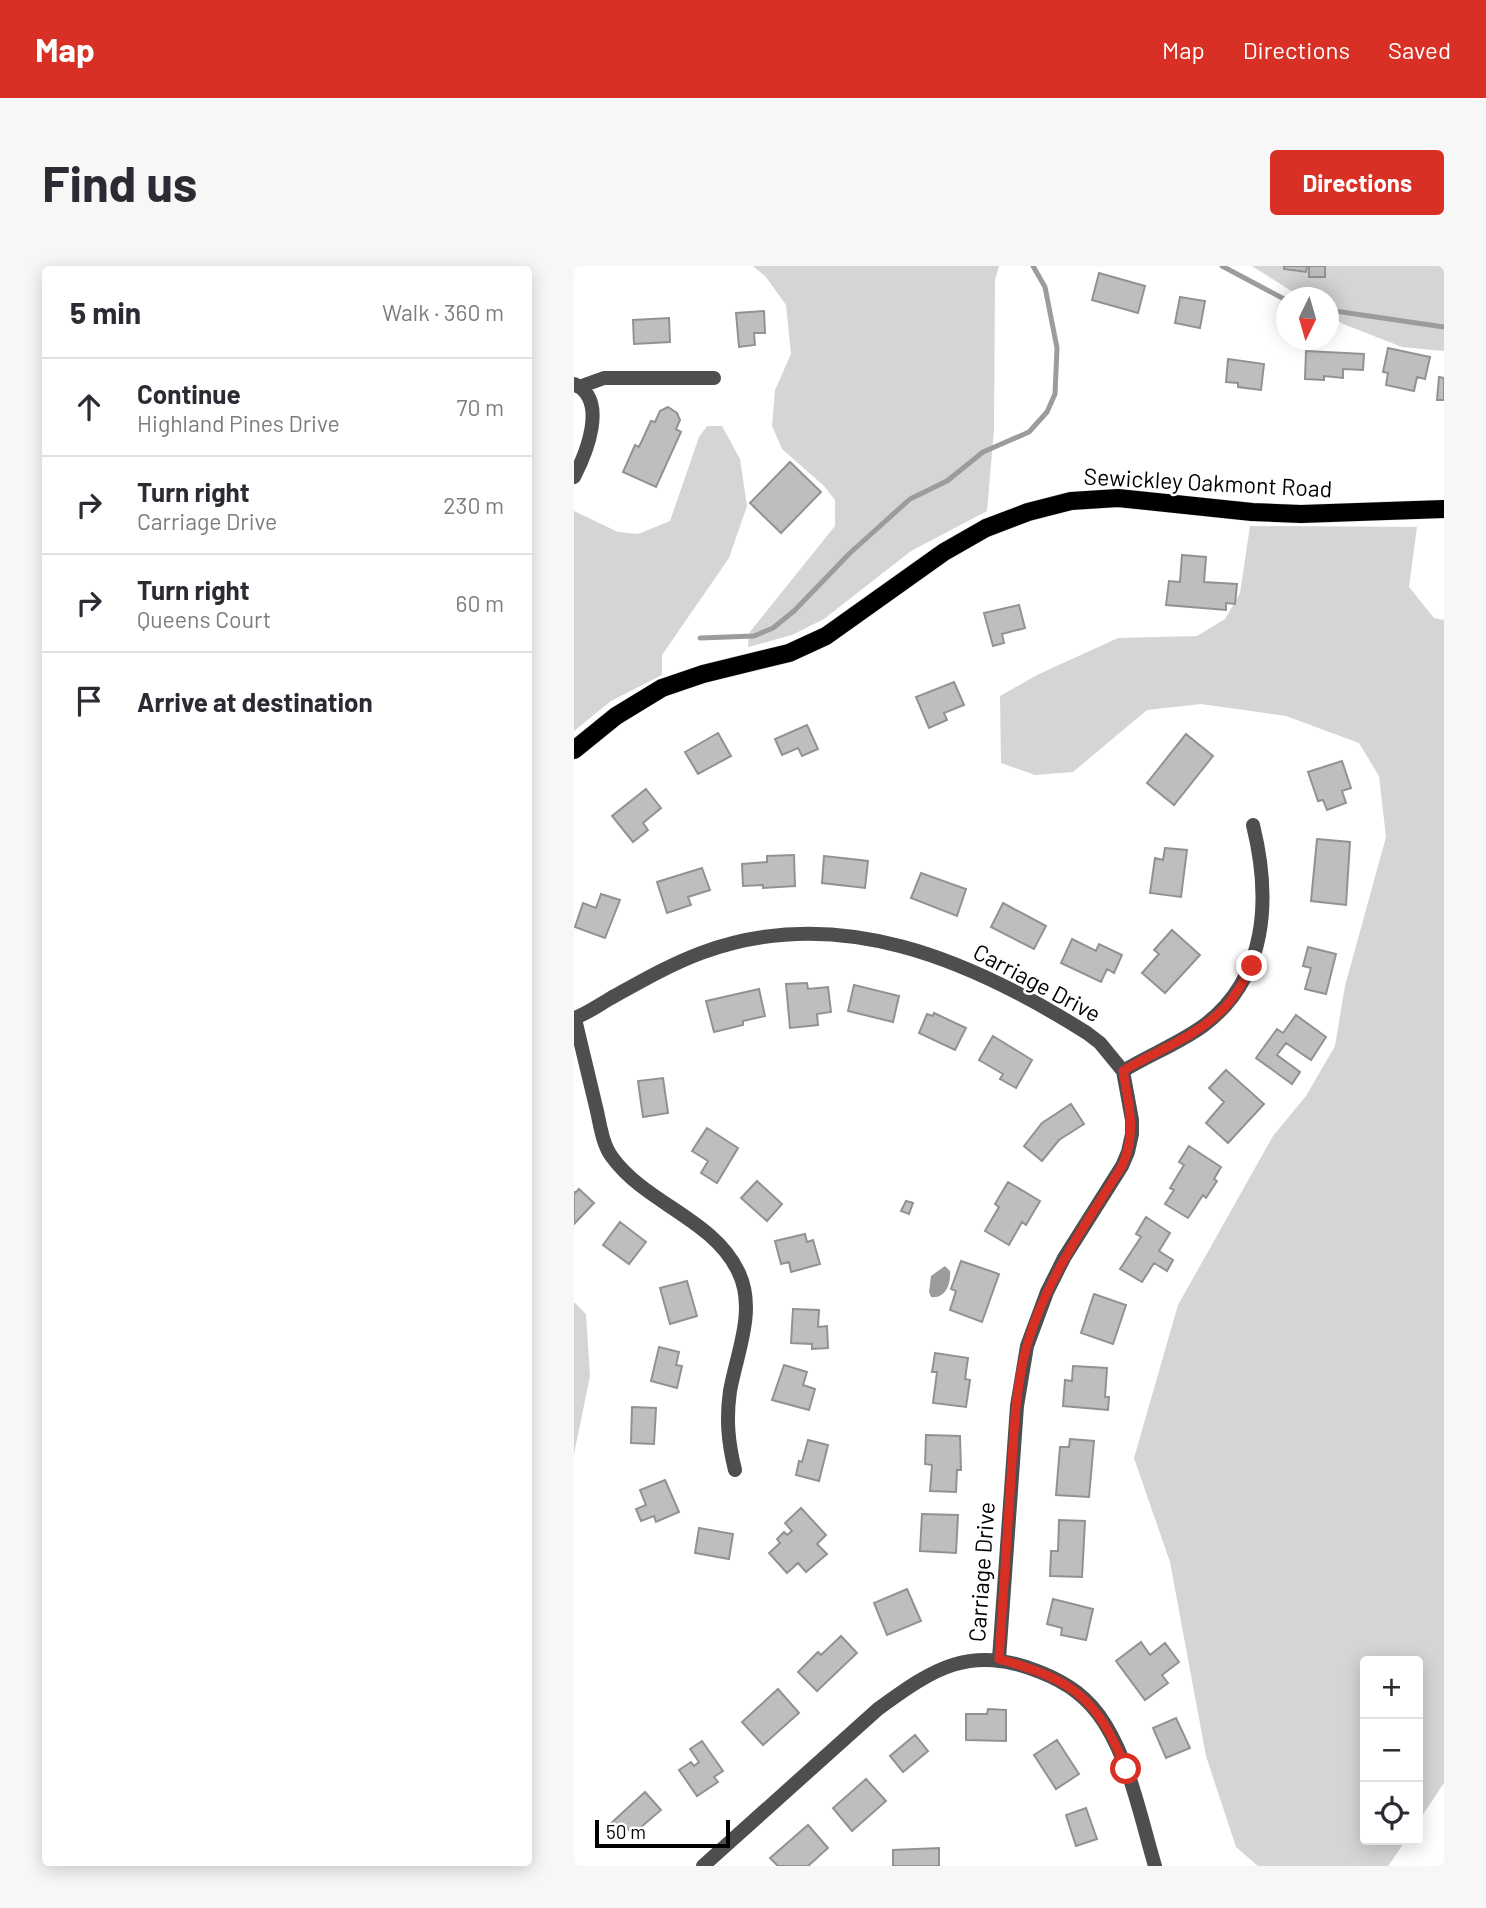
<!DOCTYPE html>
<html lang="en">
<head>
<meta charset="utf-8">
<style>
	:root { --surface:#fff; --page:#f7f7f7; --text:#2b2b33; --muted:#7c7c81; --line:#e1e1e2; --accent:#d93025 }
	body { margin:0; font-family:Barlow,sans-serif; background:var(--page); color:var(--text) }
	.controls { position:absolute; right:21px; bottom:21px; display:grid; overflow:hidden; border-radius:7px; box-shadow:0 4px 18px #0003 }
	.controls button { width:63px; height:63px; display:grid; place-items:center; padding:0; border:0; border-bottom:2px solid var(--line); background:var(--surface); color:var(--text); font:35px sans-serif }
	.compass { position:absolute; left:702px; top:21px; width:63px; height:63px; border-radius:50%; background:var(--surface); box-shadow:0 4px 18px #0003; rotate:185deg }
	.scale { position:absolute; left:21px; bottom:18px; width:135px; box-sizing:border-box; padding-left:7px; border:4px solid #000; border-top:0; font-size:19px; line-height:24px; white-space:nowrap; color:#000; -webkit-text-stroke:5px #fff; paint-order:stroke }
	.stop { position:absolute; width:21px; height:21px; margin:-16px; border:5px solid #d93025; border-radius:50%; background:#fff }
	.stop.end { background:#d93025; border-color:#fff; box-shadow:0 2px 7px #0008 }
	.list { margin:0; padding:0; list-style:none }
	h2 { display:flex; justify-content:space-between; align-items:center; height:91px; margin:0; padding:0 28px; font-size:30px }
	h2 small { font-size:23px; font-weight:400; color:var(--muted) }
	.list li { display:grid; grid-template-columns:46px 1fr auto; gap:21px; align-items:center; box-sizing:border-box; height:98px; padding:0 28px; border-top:2px solid var(--line) }
	.list b { display:block; font-size:26px; white-space:nowrap }
	.list p { margin:0; font-size:23px; white-space:nowrap; color:var(--muted) }
	.list em { font-size:23px; font-style:normal; color:var(--muted) }
	.icon { flex:none; width:38px; height:38px; fill:none; stroke:currentColor; stroke-width:2; stroke-linecap:round; stroke-linejoin:round }
	.map { position:relative; flex:none; width:870px; height:1600px; overflow:hidden; border-radius:7px }
	header { display:flex; align-items:center; gap:42px; box-sizing:border-box; height:98px; padding:0 35px; background:var(--accent); color:#fff }
	header strong { font-size:33px }
	nav { display:flex; gap:38px; margin-inline-start:auto; font-size:24px }
	.intro { display:flex; align-items:center; justify-content:space-between; box-sizing:border-box; height:168px; padding:0 42px }
	h1 { margin:0; font-size:49px }
	.button { padding:18px 32px; border-radius:7px; background:var(--accent); color:#fff; font-size:24px; font-weight:700 }
	main { display:flex; gap:42px; padding:0 42px }
	aside { flex:1; background:var(--surface); border-radius:7px; box-shadow:0 4px 18px #0003 }
	.map>svg:first-child { display:block }
	.green { fill:#d5d5d5 }
	.water { fill:#9c9c9c }
	.lines { fill:none; stroke-linecap:round; stroke-linejoin:round }
	.stream { stroke:#9c9c9c; stroke-width:5 }
	.building { fill:#bebebe; stroke:#929292; stroke-width:2 }
	.primary-casing { stroke:#dbdbdb; stroke-width:19 }
	.street { stroke:#4e4e4e; stroke-width:14 }
	.primary { stroke:#000; stroke-width:18 }
	.route { stroke:#d93025; stroke-width:9 }
	.labels { text-anchor:middle; stroke-width:5; stroke-linejoin:round; paint-order:stroke }
	.street-label { font-size:23px; fill:#000; stroke:#fff }
</style>
</head>
<body>
<header>
<strong>Map</strong>
<nav><a>Map</a><a>Directions</a><a>Saved</a></nav>
</header>
<div class="intro"><h1>Find us</h1><a class="button">Directions</a></div>
<main>
<aside>
<h2>5 min<small>Walk · 360 m</small></h2>
<ul class="list">
<li><svg class="icon" aria-label="ahead" viewBox="0 0 24 24"><path d="M12 20V5M6 11l6-6 6 6"/></svg><div><b>Continue</b><p>Highland Pines Drive</p></div><em>70 m</em></li>
<li><svg class="icon" aria-label="right" viewBox="0 0 24 24"><path d="M7 20v-9h11M14 6l5 5-5 5"/></svg><div><b>Turn right</b><p>Carriage Drive</p></div><em>230 m</em></li>
<li><svg class="icon" aria-label="right" viewBox="0 0 24 24"><path d="M7 20v-9h11M14 6l5 5-5 5"/></svg><div><b>Turn right</b><p>Queens Court</p></div><em>60 m</em></li>
<li><svg class="icon" aria-label="arrive" viewBox="0 0 24 24"><path d="M6 21V4h12l-3 4 3 4H6"/></svg><div><b>Arrive at destination</b></div></li>
</ul>
</aside>
<div class="map">
<svg width="870" height="1600" viewBox="0 0 870 1600">
	<rect width="100%" height="100%" fill="#fff"/>
	<path class="green" d="M 179,0 L 425,0 L 421,14 L 420,164 L 413,245 L 337,285 L 250,353 L 218,369 L 174,381 L 175,367 L 261,260 L 261,234 L 250,220 L 208,183 L 198,160 L 201,124 L 217,88 L 212,39 L 192,11 Z
		M 678,0 L 870,0 L 870,85 L 828,81 L 769,58 L 755,49 L 754,32 L 727,31 Z
		M 133,160 L 148,160 L 166,193 L 173,240 L 155,292 L 88,389 L 88,409 L 37,435 L 0,465 L 0,245 L 44,266 L 64,268 L 96,255 L 125,171 Z
		M 676,260 L 843,261 L 835,321 L 860,352 L 870,354 L 870,1517 L 844,1556 L 844,1395 L 791,1395 L 791,1574 L 832,1574 L 814,1600 L 684,1600 L 662,1581 L 632,1490 L 596,1296 L 560,1192 L 604,1039 L 699,870 L 732,830 L 761,780 L 771,720 L 812,571 L 805,510 L 785,477 L 712,450 L 627,438 L 573,444 L 499,506 L 461,509 L 427,497 L 426,430 L 465,408 L 544,372 L 623,370 L 651,353 L 666,327 Z
		M 0,1036 L 12,1048 L 16,1110 L 0,1188 Z"/>
	<path class="water" d="M 371,1000 L 376,1005 C 377,1017 372,1033 357,1031 L 355,1026 L 357,1010 Z"/>
	<g class="lines">
		<path class="stream" d="M 648,0 L 712,34
			M 754,44 L 870,61
			M 126,372 L 180,370 L 199,362 L 220,345 L 276,287 L 336,233 L 373,215 L 409,186 L 455,166 L 473,146 L 481,128 L 483,82 L 471,21 L 459,0"/>
	</g>
	<path class="building" d="M 710,0 L 733,0 L 732,6 L 710,3 Z
		M 735,0 L 751,0 L 751,11 L 735,11 Z
		M 525,7 L 571,20 L 564,47 L 518,34 Z
		M 606,31 L 631,35 L 626,62 L 601,57 Z
		M 190,45 L 191,67 L 180,67 L 181,79 L 165,81 L 162,47 Z
		M 95,52 L 96,76 L 60,78 L 59,54 Z
		M 814,82 L 856,91 L 851,113 L 843,111 L 840,125 L 812,119 L 814,107 L 809,106 Z
		M 732,85 L 790,88 L 789,104 L 769,103 L 769,112 L 750,110 L 750,114 L 731,113 Z
		M 654,93 L 690,98 L 687,124 L 664,121 L 664,117 L 652,116 Z
		M 865,111 L 870,112 L 870,134 L 863,134 Z
		M 94,141 L 103,147 L 106,154 L 102,163 L 107,166 L 82,221 L 49,206 L 61,179 L 65,181 L 77,155 L 81,156 L 86,145 Z
		M 216,196 L 247,226 L 207,267 L 176,237 Z
		M 608,289 L 632,291 L 630,316 L 663,318 L 661,338 L 652,337 L 652,344 L 592,339 L 595,315 L 606,316 Z
		M 445,339 L 451,362 L 428,368 L 430,377 L 419,380 L 410,347 Z
		M 380,416 L 390,439 L 370,447 L 373,454 L 355,462 L 342,431 Z
		M 233,459 L 244,483 L 228,490 L 224,482 L 208,489 L 201,473 Z
		M 144,467 L 157,490 L 124,508 L 111,486 Z
		M 612,468 L 639,490 L 600,539 L 573,517 Z
		M 768,495 L 777,522 L 768,525 L 772,537 L 753,544 L 749,534 L 744,535 L 734,506 Z
		M 72,523 L 87,542 L 69,557 L 74,564 L 59,576 L 38,550 Z
		M 743,573 L 776,576 L 772,639 L 737,635 Z
		M 591,582 L 613,584 L 607,631 L 576,627 L 581,592 L 589,594 Z
		M 220,589 L 221,620 L 189,622 L 189,619 L 169,620 L 168,598 L 193,596 L 193,590 Z
		M 250,590 L 294,595 L 291,622 L 248,617 Z
		M 128,602 L 136,624 L 114,631 L 117,639 L 93,647 L 83,616 Z
		M 347,607 L 392,623 L 383,650 L 337,632 Z
		M 27,628 L 46,634 L 31,672 L 1,661 L 9,637 L 22,642 Z
		M 429,637 L 472,660 L 460,683 L 417,661 Z
		M 598,664 L 626,689 L 591,727 L 568,707 L 585,688 L 580,684 Z
		M 498,673 L 522,685 L 525,678 L 548,689 L 540,707 L 533,703 L 527,716 L 487,697 Z
		M 734,681 L 762,688 L 752,728 L 731,723 L 737,702 L 729,700 Z
		M 233,717 L 234,723 L 254,721 L 257,746 L 243,748 L 244,759 L 216,762 L 212,718 Z
		M 280,719 L 325,730 L 319,756 L 274,745 Z
		M 185,723 L 191,750 L 169,755 L 169,759 L 140,766 L 132,735 Z
		M 360,747 L 392,762 L 381,784 L 345,767 L 353,748 L 359,750 Z
		M 722,749 L 752,771 L 737,794 L 712,777 L 703,789 L 726,806 L 718,818 L 682,792 L 703,763 L 709,767 Z
		M 419,770 L 458,794 L 442,822 L 426,813 L 429,808 L 405,794 Z
		M 652,804 L 690,838 L 654,877 L 632,857 L 650,836 L 635,822 Z
		M 89,812 L 94,847 L 69,851 L 64,815 Z
		M 497,838 L 510,858 L 485,874 L 468,895 L 450,880 L 468,857 Z
		M 133,862 L 164,882 L 143,917 L 127,907 L 134,895 L 118,885 Z
		M 615,880 L 647,901 L 640,913 L 643,915 L 632,932 L 629,929 L 614,952 L 591,938 L 600,924 L 596,922 L 610,899 L 605,896 Z
		M 183,915 L 208,938 L 193,955 L 167,932 Z
		M 434,916 L 466,935 L 452,959 L 448,956 L 435,979 L 411,965 L 425,941 L 421,938 Z
		M 5,923 L 20,937 L 0,958 L 0,926 L 1,927 Z
		M 332,935 L 339,937 L 335,948 L 327,945 Z
		M 572,951 L 596,967 L 585,985 L 599,994 L 593,1005 L 580,997 L 568,1016 L 546,1003 L 567,971 L 562,968 Z
		M 46,956 L 72,976 L 55,998 L 29,979 Z
		M 231,968 L 233,976 L 239,974 L 246,998 L 217,1006 L 215,996 L 207,998 L 201,975 Z
		M 387,995 L 425,1008 L 408,1056 L 376,1044 L 382,1025 L 377,1023 Z
		M 113,1015 L 123,1050 L 96,1058 L 86,1022 Z
		M 520,1028 L 552,1039 L 539,1078 L 507,1067 Z
		M 219,1043 L 245,1044 L 244,1061 L 253,1060 L 254,1082 L 238,1083 L 238,1078 L 217,1077 Z
		M 85,1081 L 105,1086 L 102,1099 L 108,1100 L 103,1122 L 77,1115 Z
		M 361,1087 L 394,1092 L 391,1113 L 396,1114 L 392,1141 L 359,1137 L 363,1106 L 358,1106 Z
		M 210,1099 L 233,1106 L 229,1119 L 241,1123 L 235,1144 L 198,1134 Z
		M 499,1100 L 533,1102 L 531,1131 L 535,1131 L 534,1144 L 489,1140 L 491,1114 L 498,1115 Z
		M 58,1141 L 82,1142 L 80,1178 L 57,1177 Z
		M 352,1169 L 386,1170 L 387,1204 L 383,1204 L 382,1226 L 356,1225 L 358,1199 L 351,1198 Z
		M 496,1173 L 520,1175 L 515,1231 L 482,1229 L 486,1181 L 495,1181 Z
		M 234,1174 L 254,1179 L 245,1215 L 222,1209 L 225,1195 L 228,1196 Z
		M 91,1214 L 105,1246 L 82,1256 L 80,1250 L 67,1255 L 62,1243 L 72,1239 L 66,1224 Z
		M 227,1242 L 252,1269 L 243,1278 L 253,1288 L 232,1306 L 224,1297 L 213,1307 L 195,1287 L 206,1277 L 203,1273 L 210,1266 L 213,1269 L 218,1265 L 211,1257 Z
		M 348,1248 L 384,1249 L 382,1287 L 346,1285 Z
		M 485,1254 L 511,1255 L 508,1311 L 476,1310 L 477,1285 L 484,1285 Z
		M 125,1262 L 159,1268 L 155,1293 L 121,1287 Z
		M 333,1323 L 347,1355 L 313,1369 L 300,1337 Z
		M 479,1333 L 519,1343 L 512,1374 L 487,1369 L 488,1362 L 473,1358 Z
		M 267,1370 L 283,1387 L 243,1425 L 224,1406 L 244,1386 L 247,1389 Z
		M 567,1376 L 576,1389 L 591,1377 L 605,1396 L 588,1409 L 594,1417 L 571,1434 L 542,1395 Z
		M 204,1423 L 225,1447 L 189,1479 L 168,1456 Z
		M 414,1443 L 432,1444 L 432,1475 L 392,1474 L 392,1448 L 413,1448 Z
		M 602,1452 L 616,1482 L 592,1492 L 579,1462 Z
		M 341,1469 L 354,1485 L 329,1506 L 316,1490 Z
		M 483,1474 L 505,1508 L 482,1523 L 460,1489 Z
		M 128,1475 L 149,1505 L 140,1511 L 144,1516 L 123,1530 L 105,1504 L 117,1496 L 120,1500 L 125,1496 L 116,1483 Z
		M 292,1513 L 312,1535 L 278,1565 L 259,1542 Z
		M 71,1526 L 87,1544 L 59,1568 L 53,1562 L 43,1570 L 34,1560 Z
		M 512,1542 L 523,1573 L 502,1580 L 492,1549 Z
		M 234,1559 L 254,1582 L 234,1600 L 204,1600 L 196,1592 Z
		M 365,1582 L 365,1600 L 319,1600 L 319,1584 Z"/>
	<g class="lines">
		<defs>
			<path id="primary" d="M 0,484 L 42,450 L 88,422 L 129,408 L 215,387 L 252,370 L 370,286 L 412,262 L 454,246 L 497,235 L 544,232 L 678,246 L 727,248 L 870,243"/>
		</defs>
		<use href="#primary" class="primary-casing"/>
		<path class="street" d="M 0,118 C 35,133 12,188 0,211
			M 5,121 L 30,112 L 140,112
			M 0,752 C 11,749 25,739 37,732 C 66,716 95,699 127,687 C 264,636 397,694 513,767 L 526,777 L 549,805 L 558,854 L 558,868 L 554,886 L 548,900 L 490,992 L 473,1026 L 453,1080 L 443,1140 L 425,1393
			M 1,753 C 8,782 15,811 22,841 C 26,857 28,878 38,891 C 71,937 139,953 164,1005 C 183,1043 163,1086 156,1125 C 152,1153 154,1176 161,1204
			M 549,805 C 575,789 604,778 629,760 C 694,712 697,632 679,559
			M 129,1600 L 304,1443 C 360,1402 396,1378 466,1406 C 494,1417 515,1432 531,1458 C 557,1500 567,1553 581,1600"/>
		<use href="#primary" class="primary"/>
	</g>
	<g class="lines">
		<path class="route" d="M 552,1503 C 523,1431 499,1414 425,1393 C 429,1333 433,1272 437,1212 C 440,1168 441,1122 453,1079 C 472,1013 512,958 548,900 C 563,868 555,839 549,805 C 583,784 623,771 651,741 C 662,729 670,715 678,700"/>
	</g>
	<g class="labels">
		<g class="street-label">
			<text transform="translate(634 217) rotate(3)" y="8">Sewickley Oakmont Road</text>
			<text transform="translate(463 717) rotate(28)" y="8">Carriage Drive</text>
			<text transform="translate(408 1306) rotate(-86)" y="8">Carriage Drive</text>
		</g>
	</g>
</svg>
<div class="controls">
<button>+</button>
<button>−</button>
<button><svg class="icon" aria-label="locate" viewBox="0 0 24 24"><circle cx="12" cy="12" r="6"/><path d="M12 2v4M12 18v4M2 12h4M18 12h4"/></svg></button>
</div>
<svg class="compass" viewBox="-18 -18 36 36"><path d="M0-13l5 13h-10z" fill="#e53935"/><path d="M0 13l5-13h-10z" fill="#7c7c81"/></svg>
<div class="scale">50 m</div>
<div class="stop" style="left:552px;top:1503px"></div>
<div class="stop end" style="left:678px;top:700px"></div>
</div>
</main>
</body>
</html>
